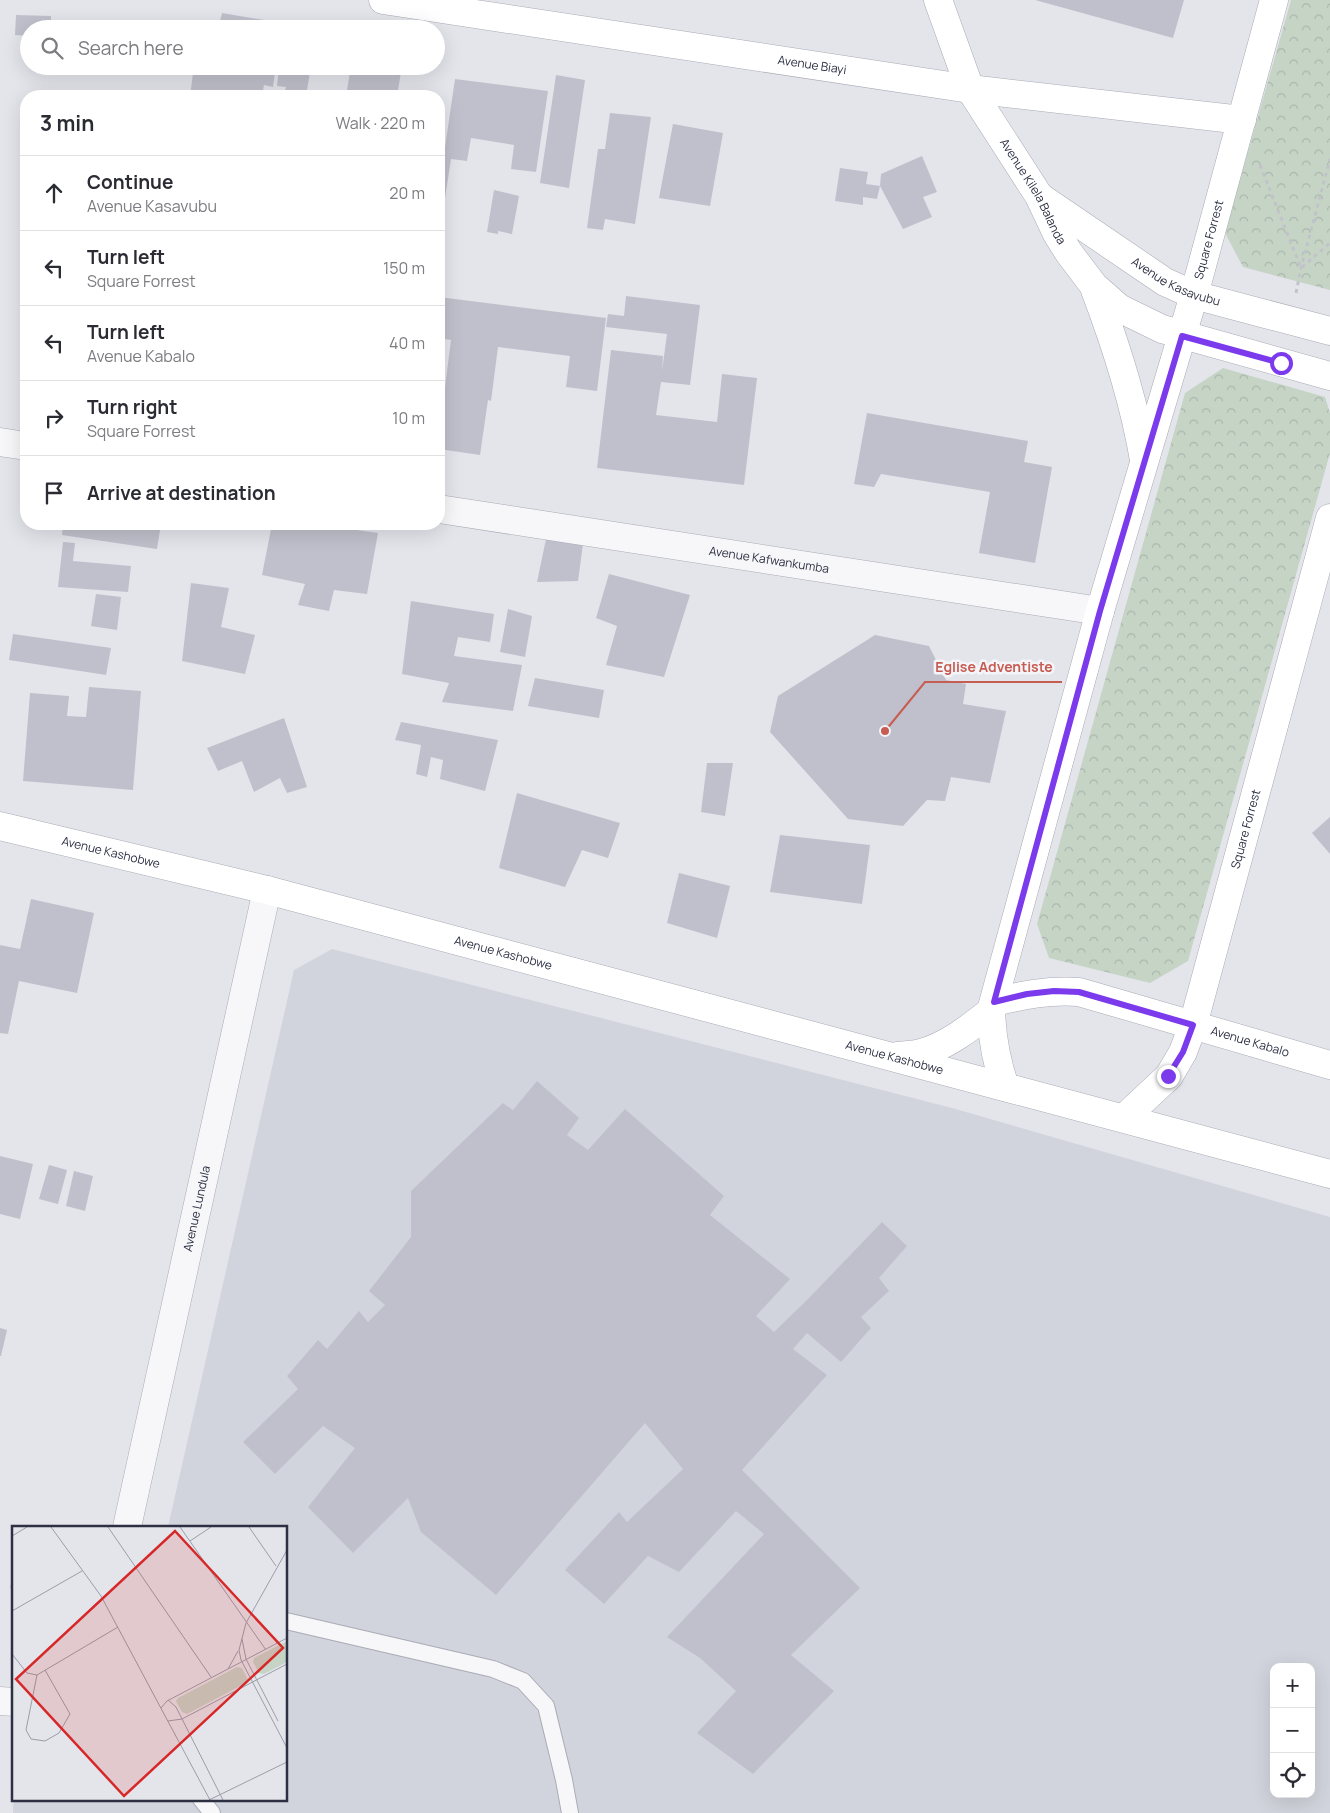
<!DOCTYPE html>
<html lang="en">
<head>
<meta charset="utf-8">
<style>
	:root { --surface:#fff; --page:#f7f7f7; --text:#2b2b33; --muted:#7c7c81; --line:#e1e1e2 }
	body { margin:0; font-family:Manrope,sans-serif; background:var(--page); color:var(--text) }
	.controls { position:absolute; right:15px; bottom:15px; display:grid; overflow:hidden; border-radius:10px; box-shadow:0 5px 20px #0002 }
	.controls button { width:45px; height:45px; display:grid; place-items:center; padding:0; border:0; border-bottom:1px solid var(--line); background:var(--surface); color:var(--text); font:25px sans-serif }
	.stop { position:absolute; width:15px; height:15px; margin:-11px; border:4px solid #7c3aed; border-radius:50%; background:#fff }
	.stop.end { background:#7c3aed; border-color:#fff; box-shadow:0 1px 5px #0008 }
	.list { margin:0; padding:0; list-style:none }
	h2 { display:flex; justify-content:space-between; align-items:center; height:65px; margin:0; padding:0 20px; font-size:21px }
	h2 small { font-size:16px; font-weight:400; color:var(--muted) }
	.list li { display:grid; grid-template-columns:32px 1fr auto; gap:15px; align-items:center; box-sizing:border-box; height:75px; padding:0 20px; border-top:1px solid var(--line) }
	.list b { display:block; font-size:19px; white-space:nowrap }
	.list p { margin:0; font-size:16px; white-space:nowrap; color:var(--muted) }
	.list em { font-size:16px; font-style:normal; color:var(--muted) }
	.icon { flex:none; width:28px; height:28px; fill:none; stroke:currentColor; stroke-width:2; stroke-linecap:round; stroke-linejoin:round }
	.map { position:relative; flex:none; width:1330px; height:1813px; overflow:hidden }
	.search { position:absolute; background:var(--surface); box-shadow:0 5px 20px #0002; left:20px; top:20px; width:425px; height:55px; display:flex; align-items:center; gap:12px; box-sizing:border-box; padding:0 18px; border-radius:28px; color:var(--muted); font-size:19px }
	.panel { position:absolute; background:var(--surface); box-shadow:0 5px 20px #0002; left:20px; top:90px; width:425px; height:440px; border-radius:20px }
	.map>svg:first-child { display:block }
	.built { fill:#d2d4dd; fill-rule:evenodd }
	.forest { fill:url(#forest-crowns) }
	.building { fill:#bfc0cb }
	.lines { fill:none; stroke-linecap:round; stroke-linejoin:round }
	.lane-casing { stroke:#a9abb5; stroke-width:18 }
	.street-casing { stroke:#a9abb5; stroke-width:29 }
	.secondary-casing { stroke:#a9abb5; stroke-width:29 }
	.path { stroke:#c2c3ca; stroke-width:3; stroke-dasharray:4 4; stroke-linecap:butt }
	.lane { stroke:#f7f7f9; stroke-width:16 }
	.street { stroke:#f7f7f9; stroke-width:28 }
	.secondary { stroke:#fff; stroke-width:28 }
	.route { stroke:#7c3aed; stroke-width:6 }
	.labels { text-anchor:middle; stroke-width:5; stroke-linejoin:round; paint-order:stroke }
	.street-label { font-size:12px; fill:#2d3043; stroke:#f4f5f8 }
	.inset-road { fill:none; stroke:#9b9da8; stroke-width:1 }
	.view { fill:#d62828; fill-opacity:0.15; stroke:#d62828; stroke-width:2.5 }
	.inset-edge { fill:none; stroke:#2d3043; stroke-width:2.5 }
	.leader { fill:none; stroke:#c75c53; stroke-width:2 }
	.callout-dot { fill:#c75c53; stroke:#f4f5f8; stroke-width:2 }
	.callout-label { font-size:14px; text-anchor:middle; font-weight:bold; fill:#c75c53; stroke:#f4f5f8; stroke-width:5; stroke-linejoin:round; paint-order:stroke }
</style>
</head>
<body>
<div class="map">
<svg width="1330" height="1813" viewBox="0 0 1330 1813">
	<defs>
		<pattern id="forest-crowns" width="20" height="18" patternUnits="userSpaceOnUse" patternTransform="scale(1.25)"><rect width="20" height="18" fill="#c6d4c6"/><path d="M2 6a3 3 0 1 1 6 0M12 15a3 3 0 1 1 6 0" fill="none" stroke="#aab6ab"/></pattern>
	</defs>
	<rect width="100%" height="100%" fill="#e4e5eb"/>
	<path class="built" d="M 332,949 L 952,1108 L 1330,1217 L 1330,1813 L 13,1813 L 14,1782 L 14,1799 L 286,1799 L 286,1527 L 168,1527 L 294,970 ZM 1274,1667 L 1311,1667 L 1311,1794 L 1274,1794 Z"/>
	<path class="forest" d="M 1291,0 L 1330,0 L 1330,290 L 1243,267 L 1225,233 Z
		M 1223,368 L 1325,397 L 1330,413 L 1330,453 L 1188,961 L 1150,983 L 1049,958 L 1037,924 L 1185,393 Z"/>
	<path class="building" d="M 1035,0 L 1184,0 L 1173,38 Z
		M 222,13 L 276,22 L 274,29 L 218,29 Z
		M 16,15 L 51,16 L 51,29 L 29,29 L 29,36 L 15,35 Z
		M 194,66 L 276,66 L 273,87 L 264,85 L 262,96 L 190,96 Z
		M 279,66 L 311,66 L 306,96 L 284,96 L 286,87 L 277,86 Z
		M 351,66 L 402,66 L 397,96 L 346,96 Z
		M 556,75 L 585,80 L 569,188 L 540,183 Z
		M 455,79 L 548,91 L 536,172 L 511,169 L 514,145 L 471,138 L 467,161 L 451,159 L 445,198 L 439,197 L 439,153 L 444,154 Z
		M 610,113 L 651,117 L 635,224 L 605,219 L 603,230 L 587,228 L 598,149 L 605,149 Z
		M 673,124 L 723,133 L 710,206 L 659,198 Z
		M 922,156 L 937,192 L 923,197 L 932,217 L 903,229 L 880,186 L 881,174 Z
		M 840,168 L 868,172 L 866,184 L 880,186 L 877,199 L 863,197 L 863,205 L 835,201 Z
		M 494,190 L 519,196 L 512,234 L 498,231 L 498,234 L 487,232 Z
		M 626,296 L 700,305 L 690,385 L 661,382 L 656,415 L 717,422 L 722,374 L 757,378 L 744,485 L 597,468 L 611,350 L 663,356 L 662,371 L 667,334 L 606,327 L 608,314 L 624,316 Z
		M 439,297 L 606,318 L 597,391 L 566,387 L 570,356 L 498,347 L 491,401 L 488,400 L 480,455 L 439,449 L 439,387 L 445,387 L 451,340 L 439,338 Z
		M 867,413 L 1028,441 L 1024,462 L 1052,467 L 1035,563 L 979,553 L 990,492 L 881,474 L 874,487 L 854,484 Z
		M 63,524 L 161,524 L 157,549 L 62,535 Z
		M 272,524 L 313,524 L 378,533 L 367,594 L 334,590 L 329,611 L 298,605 L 305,584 L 262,575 Z
		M 546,539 L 583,544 L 578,581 L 537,582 Z
		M 63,542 L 75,543 L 73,561 L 131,566 L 128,592 L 58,587 Z
		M 609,574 L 690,595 L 664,677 L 606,665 L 617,626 L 596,618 Z
		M 191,583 L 229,588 L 221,627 L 255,635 L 245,674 L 182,661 Z
		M 96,594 L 121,597 L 117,630 L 91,626 Z
		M 411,601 L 494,614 L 490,642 L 458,637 L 454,656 L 522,665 L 513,711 L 442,702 L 449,683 L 402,674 Z
		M 508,609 L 532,616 L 525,657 L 500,652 Z
		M 13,634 L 111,648 L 106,675 L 9,660 Z
		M 875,635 L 929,646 L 946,680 L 966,684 L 963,704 L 1006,711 L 990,783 L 951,777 L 945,801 L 927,800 L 903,826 L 848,819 L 770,732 L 778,696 Z
		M 535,678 L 604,690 L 599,718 L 528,706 Z
		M 89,687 L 141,691 L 133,790 L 23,781 L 30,693 L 69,696 L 67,716 L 86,717 Z
		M 284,718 L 307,787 L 287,793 L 280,778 L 254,792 L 242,761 L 218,771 L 207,748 Z
		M 401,722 L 498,740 L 485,791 L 440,779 L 443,760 L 431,757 L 427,777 L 416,774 L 421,745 L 395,740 Z
		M 707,763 L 733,763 L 725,816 L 701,812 Z
		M 517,793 L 620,823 L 608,858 L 582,850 L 565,887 L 499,868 Z
		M 1330,817 L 1330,854 L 1312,833 Z
		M 780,835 L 870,845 L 862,904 L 770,892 Z
		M 679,873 L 730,886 L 717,938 L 667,923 Z
		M 31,899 L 94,913 L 77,993 L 19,981 L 8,1034 L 0,1033 L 0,945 L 20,949 Z
		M 537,1081 L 579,1118 L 567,1135 L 588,1150 L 625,1109 L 724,1196 L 710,1215 L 790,1279 L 756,1316 L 774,1332 L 809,1298 L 882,1222 L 907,1246 L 879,1278 L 889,1291 L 861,1317 L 871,1328 L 841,1362 L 807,1333 L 793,1349 L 827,1375 L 742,1470 L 860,1588 L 791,1655 L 834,1691 L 753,1774 L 697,1733 L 736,1691 L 700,1658 L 667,1637 L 764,1534 L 736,1511 L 679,1572 L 648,1556 L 604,1604 L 565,1570 L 619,1512 L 627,1522 L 683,1469 L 645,1423 L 496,1595 L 421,1532 L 408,1498 L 353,1553 L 308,1507 L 355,1448 L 323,1426 L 275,1474 L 243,1442 L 298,1389 L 287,1376 L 318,1340 L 327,1349 L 359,1311 L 368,1322 L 385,1305 L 369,1291 L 411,1237 L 411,1191 L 503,1103 L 513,1110 Z
		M 0,1156 L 33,1164 L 20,1219 L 0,1214 Z
		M 49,1165 L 67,1170 L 58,1204 L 39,1199 Z
		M 74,1171 L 93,1176 L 85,1211 L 66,1206 Z
		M 0,1328 L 7,1330 L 1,1356 L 0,1356 Z
		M 13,1574 L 14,1574 L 14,1589 L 10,1588 Z"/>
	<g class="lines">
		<defs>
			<path id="lane" d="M 286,1621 L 493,1669 L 523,1681 L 546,1706 L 564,1780 L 570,1813
				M 201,1799 L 212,1813"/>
			<g id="street">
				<path d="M 0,442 L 26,446"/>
				<path id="s1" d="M 439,509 L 1100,611"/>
				<path id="s2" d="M 127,1527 L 267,890"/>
				<path d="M 0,1701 L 14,1702"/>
			</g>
			<g id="secondary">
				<path id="s3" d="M 383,0 L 970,89 L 1242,120"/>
				<path id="s4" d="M 938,0 L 970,89 L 1039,196 L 1057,234 L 1069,253 L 1094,286 L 1119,308 L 1162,329 L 1330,376"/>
				<path id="s5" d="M 1040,197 L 1165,282 L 1194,295 L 1330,331"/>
				<path d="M 1095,290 C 1116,345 1134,401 1144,460"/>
				<path id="s6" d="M 0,826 L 267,890 L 1330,1174"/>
				<path id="s7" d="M 994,1002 C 1024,995 1047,990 1079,992 L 1330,1065"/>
				<path d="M 898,1056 C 906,1055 914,1055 921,1053 C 947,1046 971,1027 991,1011"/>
				<path id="s8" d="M 1005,1087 C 996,1061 992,1038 991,1011 L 1100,611 L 1194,295 L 1274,0"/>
				<path id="s9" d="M 1124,1118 L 1169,1076 L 1183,1052 L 1193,1025 L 1330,518"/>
			</g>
		</defs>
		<use href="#lane" class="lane-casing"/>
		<use href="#street" class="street-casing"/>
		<use href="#secondary" class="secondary-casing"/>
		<path class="path" d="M 1260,165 L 1301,268 L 1330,243
			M 1296,293 L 1301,268 L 1330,159"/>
		<use href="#lane" class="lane"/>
		<use href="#street" class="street"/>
		<use href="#secondary" class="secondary"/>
	</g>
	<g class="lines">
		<path class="route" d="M 1168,1076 L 1183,1052 L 1193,1025 L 1079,992 L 1054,991 L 1027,994 L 994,1002 L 1100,611 L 1182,336 L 1281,363"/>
	</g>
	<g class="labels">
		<g class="street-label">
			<text dy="4" stroke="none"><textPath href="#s3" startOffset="434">Avenue Biayi</textPath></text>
			<text dy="4" stroke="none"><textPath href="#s4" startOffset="215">Avenue Kilela Balanda</textPath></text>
			<text dy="4" stroke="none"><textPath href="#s8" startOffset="879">Square Forrest</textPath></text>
			<text dy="4" stroke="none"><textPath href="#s5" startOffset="161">Avenue Kasavubu</textPath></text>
			<text dy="4" stroke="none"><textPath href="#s1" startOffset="334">Avenue Kafwankumba</textPath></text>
			<text dy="4" stroke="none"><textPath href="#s9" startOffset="321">Square Forrest</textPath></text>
			<text dy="4" stroke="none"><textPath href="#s6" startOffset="114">Avenue Kashobwe</textPath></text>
			<text dy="4" stroke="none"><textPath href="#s6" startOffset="519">Avenue Kashobwe</textPath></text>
			<text dy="4" stroke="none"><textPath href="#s7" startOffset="264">Avenue Kabalo</textPath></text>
			<text dy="4" stroke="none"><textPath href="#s6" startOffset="924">Avenue Kashobwe</textPath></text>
			<text dy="4" stroke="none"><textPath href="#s2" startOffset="326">Avenue Lundula</textPath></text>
		</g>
	</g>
	<g transform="translate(12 1526)">
		<rect width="275" height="275" fill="#e4e5eb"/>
		<path d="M 275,115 L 275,136 L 252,148 L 247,147 L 241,136 L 242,132 ZM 225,141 L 230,142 L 236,154 L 234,157 L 175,188 L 170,186 L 164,175 L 166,172 Z" fill="#c6d4c6"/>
		<path class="inset-road" d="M 39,1 L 89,70 L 198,274M 96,1 L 199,151M 168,1 L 254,124M 237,1 L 264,40M 0,10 L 15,1M 178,15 L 199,1M 275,24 L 234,97 L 227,124 L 229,134 L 275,222M 0,85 L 70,45M 230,113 L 234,133 L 266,195M 0,128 L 15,147 L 25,149 L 106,101M 216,143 L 226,125M 25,149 L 14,204 L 19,213 L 33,215 L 47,207 L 58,188 L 33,144M 156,174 L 164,181 L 211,274M 149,182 L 155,175 L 275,112M 156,195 L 170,193 L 275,138M 197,274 L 275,236"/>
		<path class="view" d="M 163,5 L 271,122 L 112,270 L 4,153 Z"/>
		<rect width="275" height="275" class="inset-edge"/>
	</g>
	<path class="leader" d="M885 731L925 682H1062"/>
	<circle class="callout-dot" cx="885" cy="731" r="5"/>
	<g class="callout-label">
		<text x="994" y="672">Eglise Adventiste</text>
	</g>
</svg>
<div class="controls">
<button>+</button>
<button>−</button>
<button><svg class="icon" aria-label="locate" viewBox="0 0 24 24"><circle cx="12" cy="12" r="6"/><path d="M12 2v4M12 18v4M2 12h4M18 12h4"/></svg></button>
</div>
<div class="stop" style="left:1281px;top:363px"></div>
<div class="stop end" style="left:1168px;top:1076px"></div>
<div class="search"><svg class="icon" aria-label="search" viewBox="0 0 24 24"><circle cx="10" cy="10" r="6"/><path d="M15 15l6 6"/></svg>Search here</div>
<section class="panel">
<h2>3 min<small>Walk · 220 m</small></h2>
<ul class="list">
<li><svg class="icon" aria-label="ahead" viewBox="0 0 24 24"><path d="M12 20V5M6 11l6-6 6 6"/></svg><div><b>Continue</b><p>Avenue Kasavubu</p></div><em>20 m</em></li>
<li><svg class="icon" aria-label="left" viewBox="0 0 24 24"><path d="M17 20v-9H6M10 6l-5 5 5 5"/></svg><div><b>Turn left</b><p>Square Forrest</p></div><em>150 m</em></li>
<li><svg class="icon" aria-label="left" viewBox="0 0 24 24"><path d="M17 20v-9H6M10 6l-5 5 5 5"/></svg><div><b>Turn left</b><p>Avenue Kabalo</p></div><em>40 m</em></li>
<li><svg class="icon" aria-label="right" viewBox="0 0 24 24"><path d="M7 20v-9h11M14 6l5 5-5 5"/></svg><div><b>Turn right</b><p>Square Forrest</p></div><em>10 m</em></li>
<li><svg class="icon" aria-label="arrive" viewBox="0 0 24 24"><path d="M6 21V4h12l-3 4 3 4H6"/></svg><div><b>Arrive at destination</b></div></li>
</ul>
</section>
</div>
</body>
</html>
